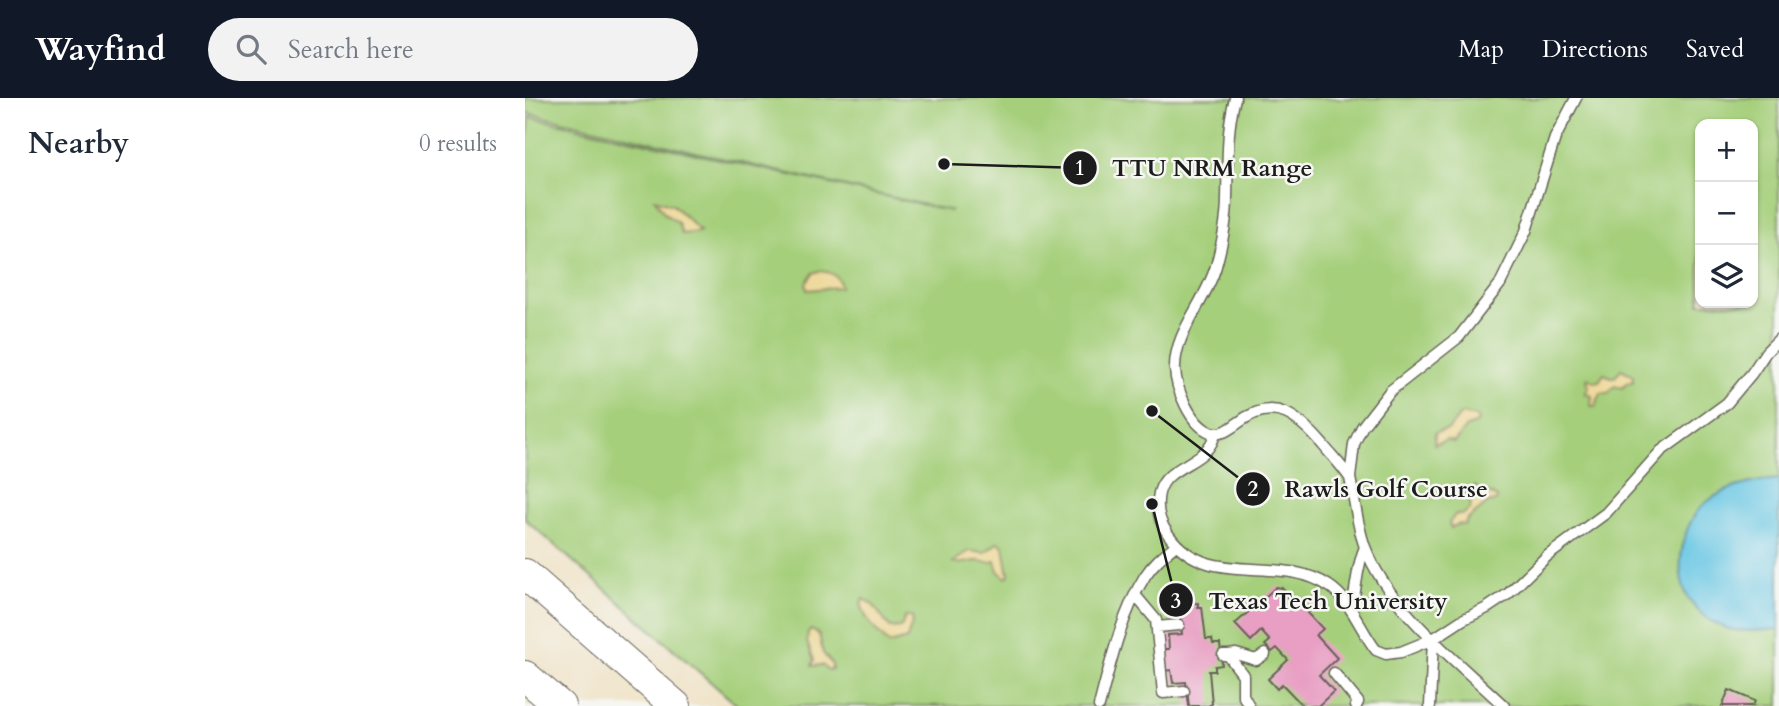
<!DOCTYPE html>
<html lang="en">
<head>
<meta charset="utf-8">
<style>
	:root { --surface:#fff; --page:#f2f2f3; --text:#1f2937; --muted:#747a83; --line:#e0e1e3; --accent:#111827 }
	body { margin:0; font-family:Cardo,serif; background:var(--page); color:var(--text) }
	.controls { position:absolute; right:21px; top:21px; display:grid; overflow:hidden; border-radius:14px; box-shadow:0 2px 5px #0004 }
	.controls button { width:63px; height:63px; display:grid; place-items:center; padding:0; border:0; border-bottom:2px solid var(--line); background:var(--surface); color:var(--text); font:35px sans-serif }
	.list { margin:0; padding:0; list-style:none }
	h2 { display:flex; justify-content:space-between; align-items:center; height:91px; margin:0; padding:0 28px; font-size:30px }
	h2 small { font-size:23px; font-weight:400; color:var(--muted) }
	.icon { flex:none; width:38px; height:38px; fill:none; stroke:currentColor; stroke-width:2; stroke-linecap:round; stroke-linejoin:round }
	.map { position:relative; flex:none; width:1254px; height:608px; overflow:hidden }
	header { display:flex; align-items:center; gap:42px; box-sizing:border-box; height:98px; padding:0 35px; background:var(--accent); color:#fff }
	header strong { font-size:33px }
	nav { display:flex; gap:38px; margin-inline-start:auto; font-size:24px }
	.search { width:490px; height:63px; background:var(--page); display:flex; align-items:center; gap:18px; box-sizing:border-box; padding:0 24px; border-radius:38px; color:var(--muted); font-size:26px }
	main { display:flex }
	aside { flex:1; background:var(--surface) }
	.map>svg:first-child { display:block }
	.green { fill:#a5cf7a; stroke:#60764b; stroke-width:2; fill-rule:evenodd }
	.sand { fill:#eeda9e; stroke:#857b5d; stroke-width:2 }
	.water { fill:#66c6e4; stroke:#417180; stroke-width:2 }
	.building { fill:#e89fc3 }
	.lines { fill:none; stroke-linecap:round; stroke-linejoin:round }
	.lane-casing { stroke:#666258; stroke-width:13 }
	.secondary-casing { stroke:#666258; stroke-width:32 }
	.lane { stroke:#fff; stroke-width:10 }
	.secondary { stroke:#fff; stroke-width:30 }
	.leader { fill:none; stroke:#1c1c1c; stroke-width:2.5 }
	.callout-dot { fill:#1c1c1c; stroke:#f6f6f2; stroke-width:2.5 }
	.mark-label { font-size:21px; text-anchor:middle; font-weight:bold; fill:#fff }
	.callout-label { font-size:24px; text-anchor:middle; font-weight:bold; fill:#1c1c1c; stroke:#f6f6f2; stroke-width:5; stroke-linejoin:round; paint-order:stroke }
</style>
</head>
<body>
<header>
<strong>Wayfind</strong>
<div class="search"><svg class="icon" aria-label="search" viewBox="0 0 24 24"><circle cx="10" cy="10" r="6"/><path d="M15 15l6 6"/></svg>Search here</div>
<nav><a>Map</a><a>Directions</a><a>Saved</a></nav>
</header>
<main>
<aside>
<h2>Nearby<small>0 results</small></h2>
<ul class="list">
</ul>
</aside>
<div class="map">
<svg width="1254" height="608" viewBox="0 0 1254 608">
	<rect width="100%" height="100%" fill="#f6f6f2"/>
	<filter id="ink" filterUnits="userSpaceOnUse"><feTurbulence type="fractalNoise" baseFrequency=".0143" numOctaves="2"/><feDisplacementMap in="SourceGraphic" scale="14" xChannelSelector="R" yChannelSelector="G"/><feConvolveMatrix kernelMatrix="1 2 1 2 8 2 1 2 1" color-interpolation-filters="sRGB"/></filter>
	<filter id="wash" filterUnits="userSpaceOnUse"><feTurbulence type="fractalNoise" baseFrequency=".00686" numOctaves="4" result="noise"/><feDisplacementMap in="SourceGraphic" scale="28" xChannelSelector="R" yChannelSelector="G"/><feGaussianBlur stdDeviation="1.57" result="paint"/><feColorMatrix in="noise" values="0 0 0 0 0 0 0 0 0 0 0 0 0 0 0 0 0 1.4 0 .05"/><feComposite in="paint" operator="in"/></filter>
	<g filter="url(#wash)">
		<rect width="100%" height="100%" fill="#f0e3c8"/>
		<path class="green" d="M 0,0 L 1254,0 L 1254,608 L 213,608 L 0,421 L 0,54 L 5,19 L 426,113 L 2,15 L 0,26 ZM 1175,26 L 1228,26 L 1228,205 L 1175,205 Z"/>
		<path class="sand" d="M 130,101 L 148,107 L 176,134 L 157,136 L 153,125 L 140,116 Z
			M 294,173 C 305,174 314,176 315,189 L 282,192 L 281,185 L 288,175 Z
			M 1096,271 L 1108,277 L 1108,284 L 1102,285 L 1097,290 L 1090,288 L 1083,295 L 1076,295 L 1070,308 L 1066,308 L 1067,298 L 1060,295 L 1064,290 L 1062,281 L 1063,280 L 1069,284 L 1074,283 L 1079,276 L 1089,280 Z
			M 936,316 L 951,319 L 953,323 L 951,326 L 941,329 L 929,344 L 922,342 L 909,346 L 910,335 L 924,331 Z
			M 950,388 L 955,394 L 966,396 L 972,400 L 971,403 L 963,405 L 941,423 L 940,427 L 933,426 L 926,430 L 924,425 L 931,416 L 938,417 L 945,411 L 946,402 L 941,398 L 940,394 L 947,393 Z
			M 473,444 L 479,449 L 484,477 L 481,480 L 473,473 L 470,463 C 463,466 461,464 452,463 C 443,463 439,468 428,464 L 444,453 L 460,455 Z
			M 339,501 L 348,507 L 365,530 L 376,529 L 380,519 L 386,519 L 388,522 L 382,541 L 364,546 C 352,533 339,523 336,504 Z
			M 286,532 L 294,536 L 298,555 L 307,566 L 307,571 L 303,572 L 297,567 L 287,568 L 289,562 L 282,544 L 283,535 Z"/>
		<path class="water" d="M 1254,381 L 1254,531 C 1236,532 1213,536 1196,528 C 1181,522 1168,510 1161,496 C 1149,468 1158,421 1183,403 C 1203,388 1230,383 1254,381 Z"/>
		<g id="blocks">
			<path class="building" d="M 751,489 L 757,490 L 761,494 L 761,499 L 758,502 L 762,507 L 769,500 L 798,531 L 791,537 L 812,560 L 794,577 L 809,593 L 793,608 L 778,608 L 757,586 L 752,591 L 743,581 L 763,562 L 752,550 L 747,554 L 740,547 L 745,543 L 736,533 L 726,543 L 710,526 Z
				M 673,505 L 673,509 L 677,509 L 681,541 L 687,541 L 688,546 L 695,546 L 697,567 L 690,568 L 690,573 L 684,573 L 687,606 L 683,608 L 664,608 L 661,584 L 648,585 L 646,572 L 638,573 L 636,551 L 644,551 L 643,537 L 657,536 L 654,511 L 660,510 L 659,506 Z
				M 1204,592 L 1230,603 L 1228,608 L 1197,608 Z"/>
		</g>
	</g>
	<g filter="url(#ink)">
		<use href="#blocks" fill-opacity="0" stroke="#666258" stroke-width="2"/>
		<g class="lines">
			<defs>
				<path id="lane" d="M 710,0 C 701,34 703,66 702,100 C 702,123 697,146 691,168 C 681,204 649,234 650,271 C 651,291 665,326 685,334 C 697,338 704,331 713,325 C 749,297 774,319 798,347 C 807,358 817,368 825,380
					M 690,335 C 684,367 641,365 634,395 C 631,409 634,424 643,436 C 683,493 754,454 804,488 C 826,502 835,532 851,552 L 861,556 L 876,554 L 908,541 L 937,522 L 962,510 L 983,496 L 1021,459 L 1081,415 L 1136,353 L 1202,305 L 1227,275 L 1241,254 L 1254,241
					M 610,497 L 631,522 L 638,595 L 659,593
					M 826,512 C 832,491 831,469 840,449
					M 632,529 L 654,527
					M 698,557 L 703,557 L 718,577 L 718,597 L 724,608
					M 703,557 L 711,556 L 731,562 L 740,556
					M 809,575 L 833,604 L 831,608
					M 574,608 C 585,566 597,515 620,478 C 628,465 640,456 651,447
					M 905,608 L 908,541
					M 979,608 C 932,563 864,512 840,449 C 832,428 830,403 825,380 L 829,346 L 837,329 L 865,293 L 934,239 L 975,186 L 1001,133 L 1030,40 L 1051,0"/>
				<path id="secondary" d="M 0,476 L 151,608
					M 0,578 L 35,608"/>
			</defs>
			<use href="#lane" class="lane-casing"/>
			<use href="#secondary" class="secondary-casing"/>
			<use href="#lane" class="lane"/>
			<use href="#secondary" class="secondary"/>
		</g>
	</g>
	<path class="leader" d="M419 66L555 70M627 313L728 391M627 406L651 502"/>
	<g class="callout-dot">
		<circle cx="419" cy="66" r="7"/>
		<circle cx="627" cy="313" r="7"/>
		<circle cx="627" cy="406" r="7"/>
		<circle cx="555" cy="70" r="18"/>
		<circle cx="728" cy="391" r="18"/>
		<circle cx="651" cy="502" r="18"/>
	</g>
	<g class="mark-label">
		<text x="555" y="77">1</text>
		<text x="728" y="398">2</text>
		<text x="651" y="510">3</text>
	</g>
	<g class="callout-label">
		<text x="687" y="78">TTU NRM Range</text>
		<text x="861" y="399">Rawls Golf Course</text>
		<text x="803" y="511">Texas Tech University</text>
	</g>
</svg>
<div class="controls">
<button>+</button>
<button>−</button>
<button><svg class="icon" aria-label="layers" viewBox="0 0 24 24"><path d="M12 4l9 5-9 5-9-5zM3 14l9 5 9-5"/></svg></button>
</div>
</div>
</main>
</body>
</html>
